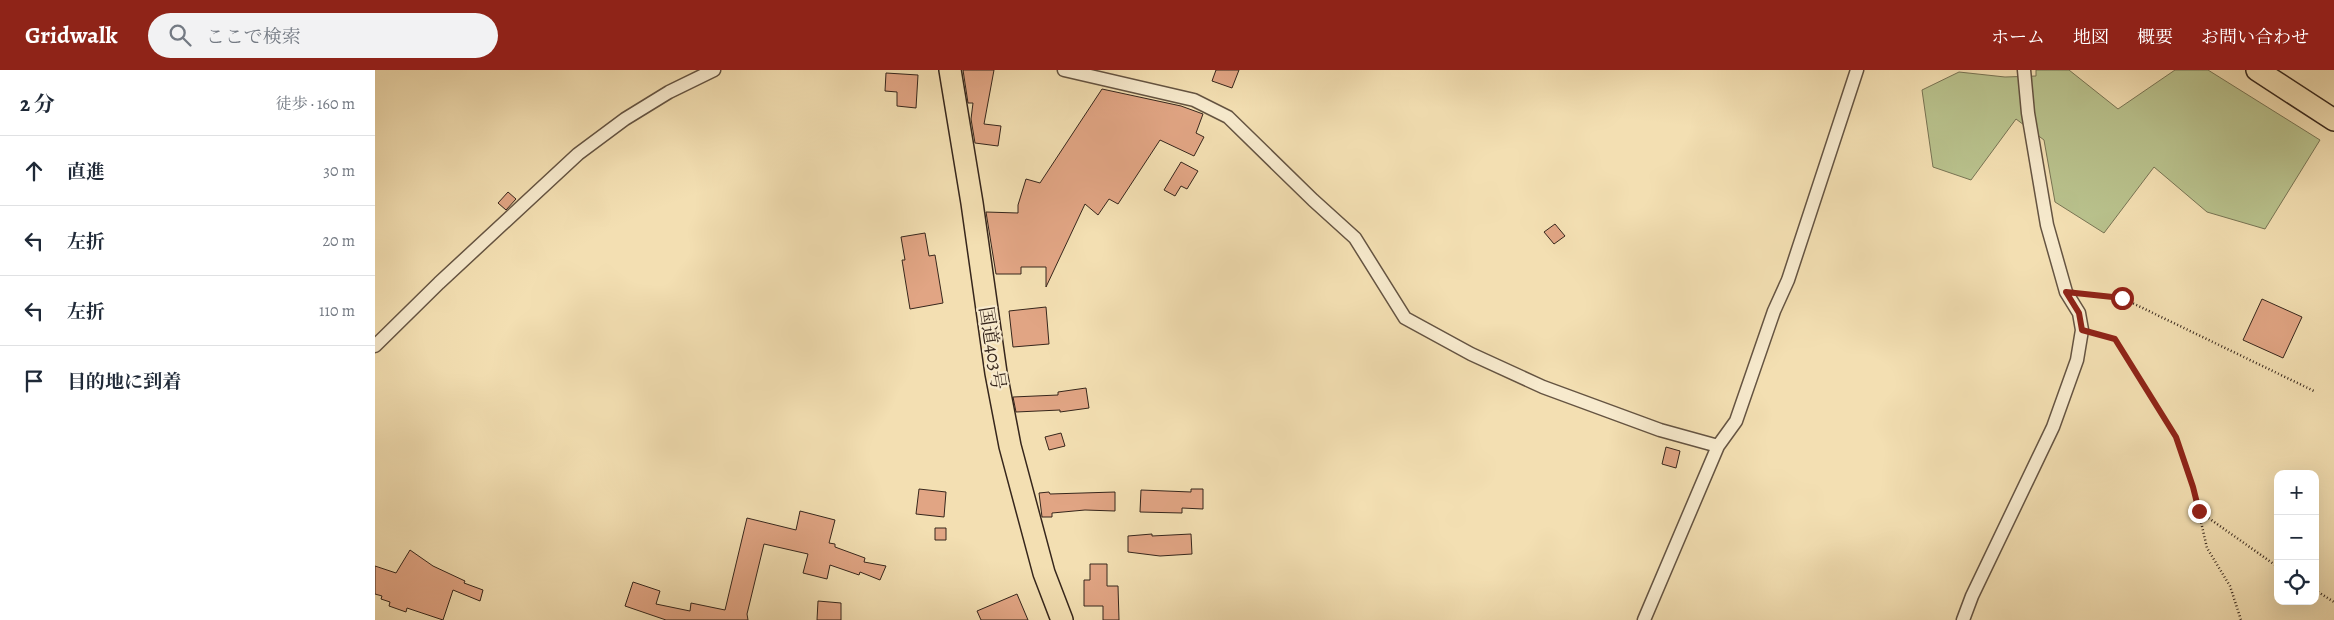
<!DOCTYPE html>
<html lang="ja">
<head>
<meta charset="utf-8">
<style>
	:root { --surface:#fff; --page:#f2f2f3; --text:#1f2937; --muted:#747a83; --line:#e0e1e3; --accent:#8f2418 }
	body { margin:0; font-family:Alegreya,"Noto Serif JP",serif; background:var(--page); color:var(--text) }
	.controls { position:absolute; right:15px; bottom:15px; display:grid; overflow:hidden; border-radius:10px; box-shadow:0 5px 20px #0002 }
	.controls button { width:45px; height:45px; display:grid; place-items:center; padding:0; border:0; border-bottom:1px solid var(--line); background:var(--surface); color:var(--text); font:25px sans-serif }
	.stop { position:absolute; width:15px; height:15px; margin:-11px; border:4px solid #8f2418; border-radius:50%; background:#fff }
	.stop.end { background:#8f2418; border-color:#fff; box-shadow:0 1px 5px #0008 }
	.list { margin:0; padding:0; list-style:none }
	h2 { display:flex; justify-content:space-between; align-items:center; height:65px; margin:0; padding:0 20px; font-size:21px }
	h2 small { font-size:16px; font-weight:400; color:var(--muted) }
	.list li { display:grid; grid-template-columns:32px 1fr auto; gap:15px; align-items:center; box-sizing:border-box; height:70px; padding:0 20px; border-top:1px solid var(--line) }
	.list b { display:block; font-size:19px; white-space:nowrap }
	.list em { font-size:16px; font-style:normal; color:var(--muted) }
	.icon { flex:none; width:28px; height:28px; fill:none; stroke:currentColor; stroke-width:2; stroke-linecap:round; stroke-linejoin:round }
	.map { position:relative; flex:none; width:1959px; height:550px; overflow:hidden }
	header { display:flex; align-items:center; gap:30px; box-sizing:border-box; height:70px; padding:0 25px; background:var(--accent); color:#fff }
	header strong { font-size:24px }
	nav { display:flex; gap:28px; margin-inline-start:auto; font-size:18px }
	.search { width:350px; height:45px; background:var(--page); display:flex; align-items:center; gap:12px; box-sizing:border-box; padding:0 18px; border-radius:28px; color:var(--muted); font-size:19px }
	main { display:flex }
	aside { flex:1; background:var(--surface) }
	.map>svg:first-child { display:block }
	.green { fill:#b9c28d; stroke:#787454 }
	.building { fill:#e1a584; stroke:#36261c }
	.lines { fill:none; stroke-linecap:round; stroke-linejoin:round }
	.minor-casing { stroke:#655442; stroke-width:15 }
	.primary-casing { stroke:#36261c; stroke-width:24 }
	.trunk-casing { stroke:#36261c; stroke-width:24 }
	.path { stroke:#36261c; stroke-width:2.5; stroke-dasharray:1 2.5; stroke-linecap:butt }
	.minor { stroke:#f7eacd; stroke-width:12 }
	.primary { stroke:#f3dfb2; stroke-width:21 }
	.trunk { stroke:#f3dfb2; stroke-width:21 }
	.route { stroke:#8f2418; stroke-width:6 }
	.labels { text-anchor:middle; stroke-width:4.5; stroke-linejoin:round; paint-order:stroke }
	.street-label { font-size:19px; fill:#36261c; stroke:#f7eacd }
</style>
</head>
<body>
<header>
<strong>Gridwalk</strong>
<div class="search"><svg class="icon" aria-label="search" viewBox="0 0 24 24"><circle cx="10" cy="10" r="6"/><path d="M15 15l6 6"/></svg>ここで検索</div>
<nav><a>ホーム</a><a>地図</a><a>概要</a><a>お問い合わせ</a></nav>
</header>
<main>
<aside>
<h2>2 分<small>徒歩 · 160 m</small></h2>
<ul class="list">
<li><svg class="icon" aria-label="ahead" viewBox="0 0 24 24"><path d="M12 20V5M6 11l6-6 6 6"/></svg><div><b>直進</b></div><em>30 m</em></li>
<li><svg class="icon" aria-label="left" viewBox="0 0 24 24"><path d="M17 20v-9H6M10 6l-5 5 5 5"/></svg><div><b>左折</b></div><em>20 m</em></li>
<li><svg class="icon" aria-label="left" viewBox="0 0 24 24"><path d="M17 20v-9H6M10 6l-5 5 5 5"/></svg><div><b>左折</b></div><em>110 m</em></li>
<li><svg class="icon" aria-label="arrive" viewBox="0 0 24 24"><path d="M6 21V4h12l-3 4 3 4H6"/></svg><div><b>目的地に到着</b></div></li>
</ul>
</aside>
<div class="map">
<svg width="1959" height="550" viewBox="0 0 1959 550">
	<rect width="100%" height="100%" fill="#f3dfb2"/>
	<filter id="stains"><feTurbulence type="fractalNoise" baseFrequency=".004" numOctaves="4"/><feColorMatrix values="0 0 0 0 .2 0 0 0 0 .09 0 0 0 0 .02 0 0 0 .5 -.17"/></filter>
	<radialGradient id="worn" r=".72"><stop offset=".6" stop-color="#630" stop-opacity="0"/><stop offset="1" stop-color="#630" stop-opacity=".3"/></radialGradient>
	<path class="green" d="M 1661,0 L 1694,0 L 1743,39 L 1800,0 L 1833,0 L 1945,70 L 1890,159 L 1832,142 L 1779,97 L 1729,163 L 1680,132 L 1669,70 L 1641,49 L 1596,110 L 1558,97 L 1547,20 L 1584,2 L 1630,7 L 1661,6 Z"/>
	<path class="building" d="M 588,0 L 619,0 L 609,54 L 626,56 L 623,76 L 600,73 L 596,49 L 598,33 L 593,33 Z
		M 841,0 L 864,0 L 857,18 L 837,11 Z
		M 511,3 L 543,5 L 541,38 L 522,36 L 522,22 L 510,21 Z
		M 727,19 L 806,36 L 828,44 L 821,63 L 829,67 L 819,86 L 785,70 L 743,134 L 734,129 L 723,145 L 710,134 L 671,217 L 671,197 L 646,197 L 646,204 L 621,204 L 611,142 L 643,143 L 643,135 L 651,109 L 665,113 Z
		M 806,92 L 823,101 L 812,119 L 806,116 L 800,126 L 789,120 Z
		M 133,122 L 141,129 L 131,140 L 123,133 Z
		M 1180,154 L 1190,166 L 1179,174 L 1169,162 Z
		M 550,163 L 554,186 L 560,185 L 568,233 L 535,239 L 527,190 L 530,190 L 526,167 Z
		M 1887,229 L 1927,247 L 1908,288 L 1868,270 Z
		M 671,237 L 674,274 L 638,277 L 634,241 Z
		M 711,318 L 714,338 L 685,342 L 685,340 L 641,342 L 638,327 L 683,325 L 683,322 Z
		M 686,363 L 690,376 L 674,380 L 670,367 Z
		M 1291,377 L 1305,381 L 1301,398 L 1287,394 Z
		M 544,419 L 571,422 L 569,447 L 541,444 Z
		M 816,419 L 828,419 L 828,439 L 807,438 L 807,443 L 765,442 L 766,420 L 816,422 Z
		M 674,422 L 675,424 L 740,422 L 740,441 L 710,440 L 677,443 L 677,447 L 667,447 L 664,423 Z
		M 425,441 L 460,450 L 454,473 L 460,474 L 460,477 L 490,488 L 489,492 L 511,496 L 505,510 L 485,502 L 484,505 L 455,495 L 452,509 L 428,503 L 433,484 L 389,474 L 372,544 L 373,550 L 291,550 L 250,536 L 258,512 L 285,521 L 281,534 L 315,541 L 316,533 L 350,540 L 372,448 L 421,460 Z
		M 560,458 L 571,458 L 571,470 L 560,470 Z
		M 777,464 L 777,466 L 816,464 L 817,484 L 785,486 L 753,482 L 753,466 Z
		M 35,480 L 58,496 L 90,511 L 89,513 L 108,520 L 105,531 L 78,520 L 68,550 L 32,538 L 31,542 L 14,536 L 15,532 L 6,529 L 7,526 L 0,524 L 0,496 L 21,503 Z
		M 715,494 L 732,494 L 732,516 L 743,516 L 744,550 L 728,550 L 728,536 L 709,536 L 709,510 L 715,510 Z
		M 642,524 L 653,550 L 606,550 L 602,541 Z
		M 443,531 L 466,533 L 466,550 L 442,550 Z"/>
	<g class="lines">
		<defs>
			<path id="minor" d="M 689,0 L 819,30 L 853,47 L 938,130 L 980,168 L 1030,248 L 1096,284 L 1168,317 L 1285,360 L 1343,376
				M 0,276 L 64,213 L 203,84 L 250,49 L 294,22 L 339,0
				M 1269,550 L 1343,376 L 1361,351 L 1399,241 L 1413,210 L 1482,0
				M 1588,550 L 1597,526 L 1678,357 L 1702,290 L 1707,260 L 1704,243 L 1691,222 L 1672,155 L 1653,43 L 1649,0"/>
			<path id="primary" d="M 1882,0 L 1959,50"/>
			<path id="trunk" d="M 575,0 L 597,133 L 621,303 L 635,376 L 669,503 L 687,550"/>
		</defs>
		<use href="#minor" class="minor-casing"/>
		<use href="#primary" class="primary-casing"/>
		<use href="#trunk" class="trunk-casing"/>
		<path class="path" d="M 1707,224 L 1747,228 L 1939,321
			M 1718,263 L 1740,269 L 1801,367 L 1818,417 L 1832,478 L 1855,516 L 1866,550
			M 1825,442 L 1903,497
			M 1940,520 L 1959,532"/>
		<use href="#minor" class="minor"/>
		<use href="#primary" class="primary"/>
		<use href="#trunk" class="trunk"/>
	</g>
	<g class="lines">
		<path class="route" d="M 1747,228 L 1691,222 L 1704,243 L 1707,260 L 1740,269 L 1801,367 L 1818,417 L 1824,441"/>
	</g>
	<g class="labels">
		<g class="street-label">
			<text transform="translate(618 278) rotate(81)" y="7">国道403号</text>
		</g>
	</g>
	<rect width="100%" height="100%" filter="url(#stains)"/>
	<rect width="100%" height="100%" fill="url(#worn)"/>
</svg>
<div class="controls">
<button>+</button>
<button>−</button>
<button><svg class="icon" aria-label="locate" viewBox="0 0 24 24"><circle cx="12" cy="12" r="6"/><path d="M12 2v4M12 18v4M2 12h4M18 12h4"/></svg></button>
</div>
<div class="stop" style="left:1747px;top:228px"></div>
<div class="stop end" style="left:1824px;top:441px"></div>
</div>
</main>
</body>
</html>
